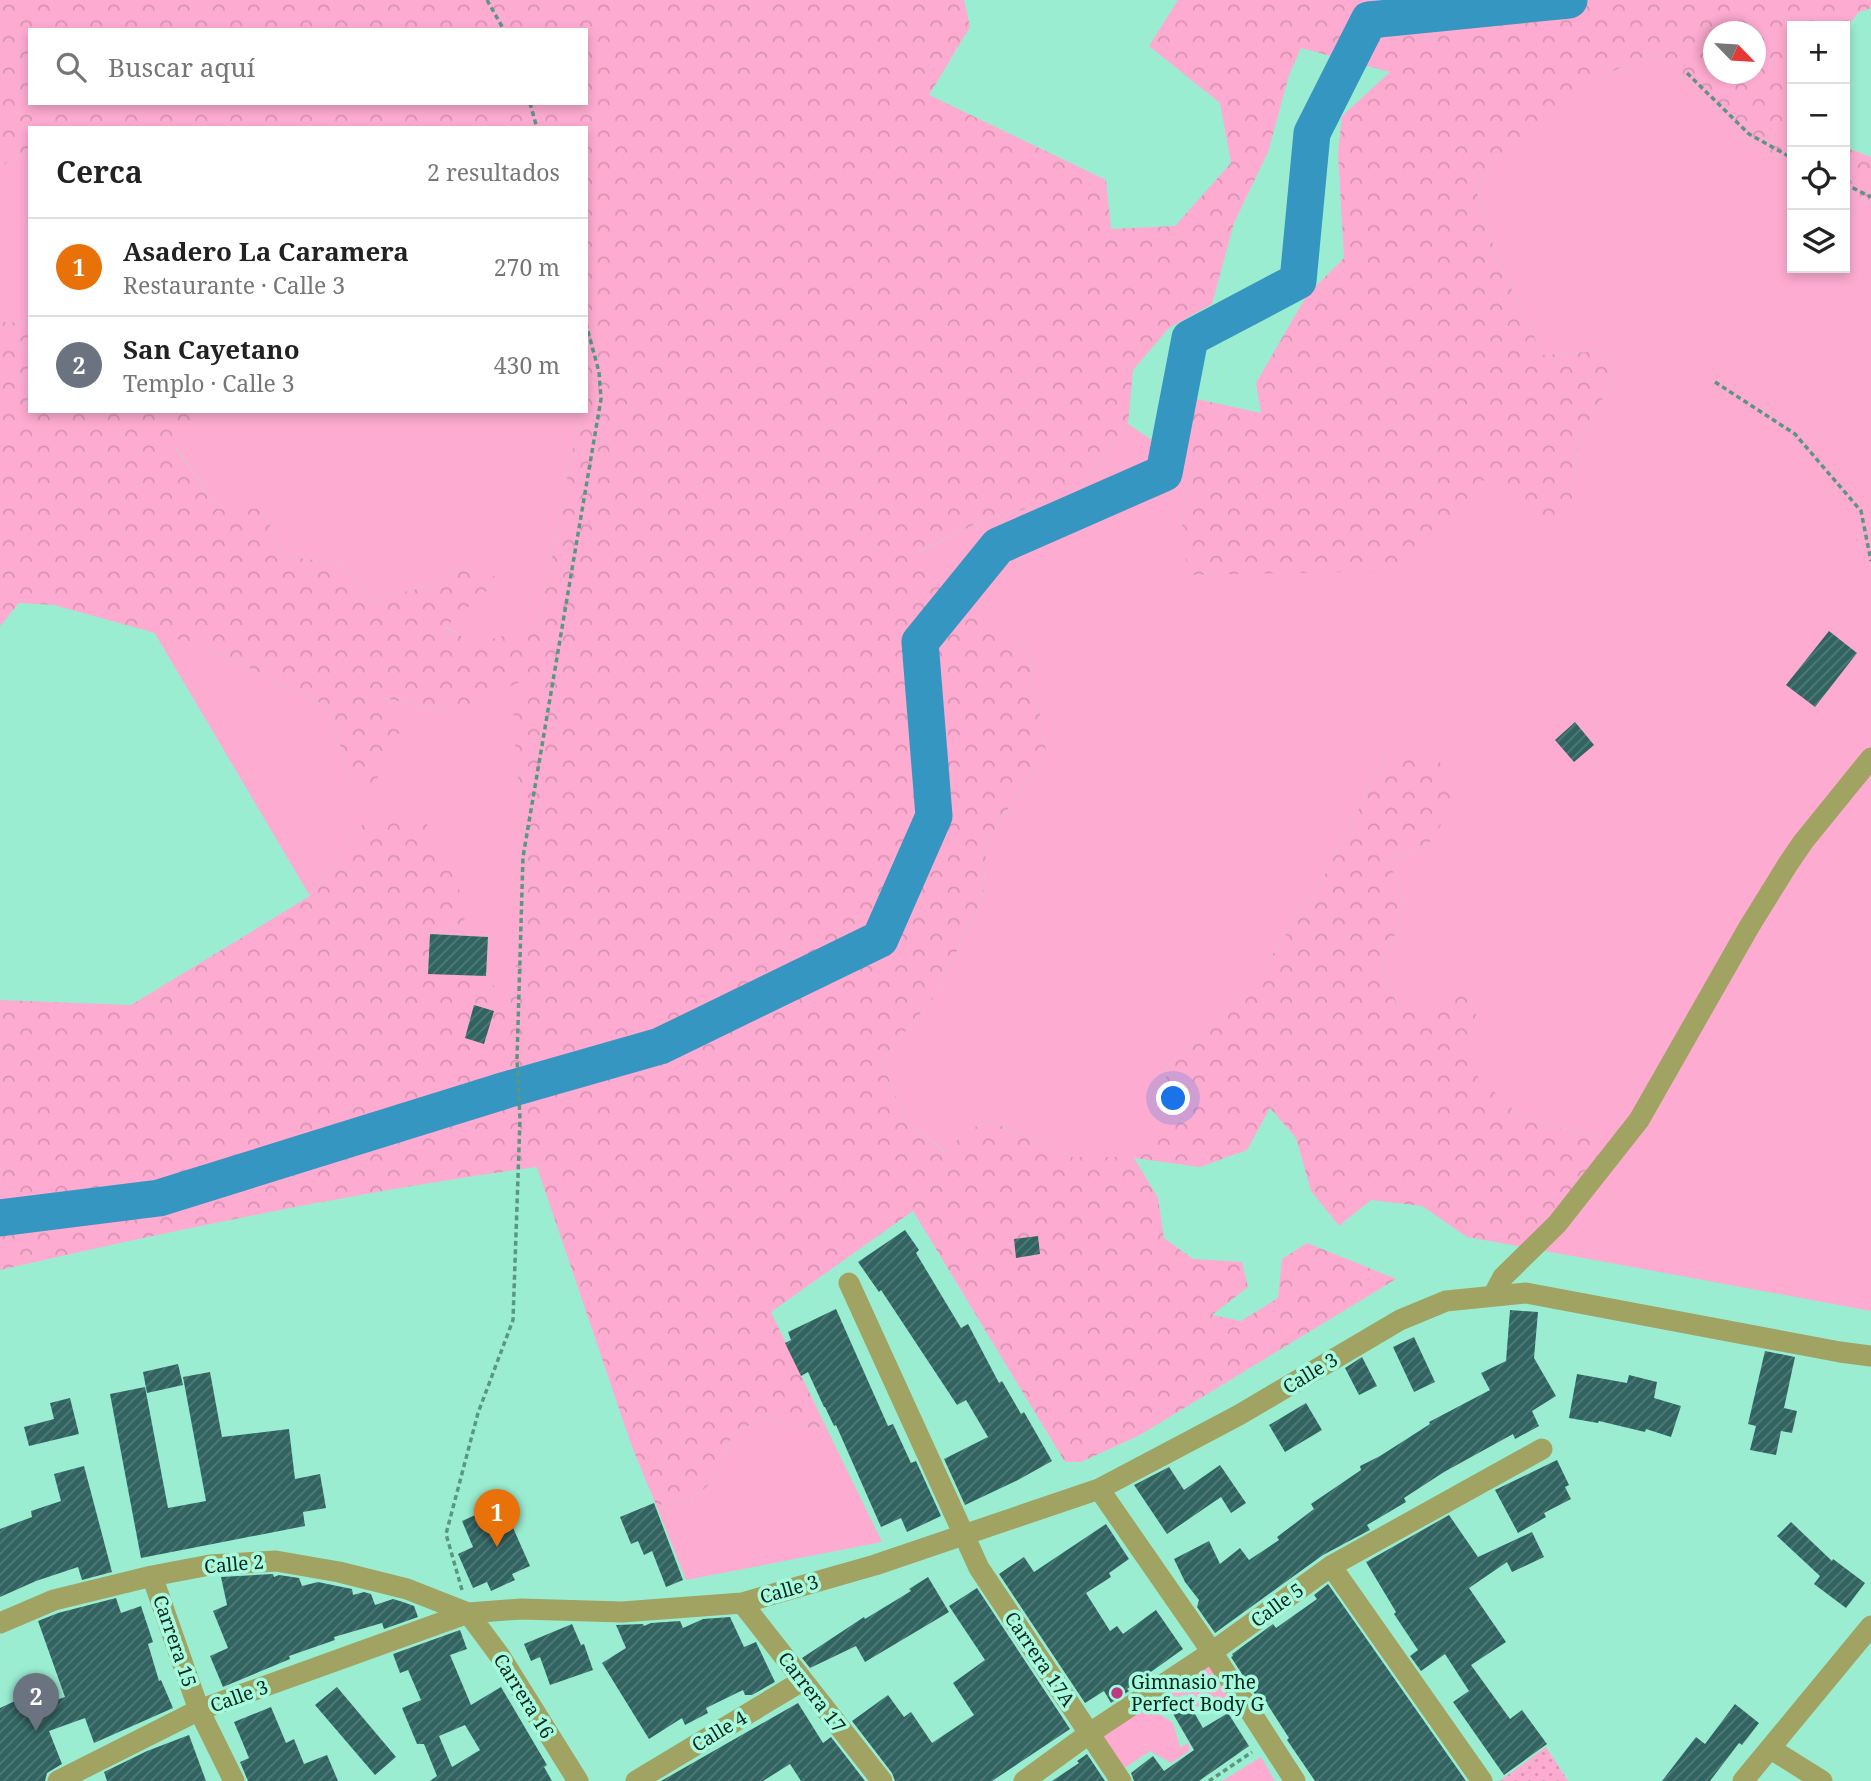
<!DOCTYPE html>
<html lang="es">
<head>
<meta charset="utf-8">
<style>
	:root { --surface:#fff; --page:#f2f2f2; --text:#222; --muted:#767676; --line:#e0e0e0; --accent:#0f766e }
	body { margin:0; font-family:"Noto Serif",serif; background:var(--page); color:var(--text) }
	.controls { position:absolute; right:21px; top:21px; display:grid; overflow:hidden; border-radius:0px; box-shadow:0 4px 10px #0003 }
	.controls button { width:63px; height:63px; display:grid; place-items:center; padding:0; border:0; border-bottom:2px solid var(--line); background:var(--surface); color:var(--text); font:35px sans-serif }
	.compass { position:absolute; left:1703px; top:21px; width:63px; height:63px; border-radius:50%; background:var(--surface); box-shadow:0 4px 10px #0003; rotate:115deg }
	.you { position:absolute; left:1174px; top:1099px; width:24px; height:24px; margin:-18px; border:5px solid #fff; border-radius:50%; background:#1a73e8; box-shadow:0 0 0 10px #1a73e833 }
	.badge { display:grid; place-items:center; width:46px; height:46px; border-radius:50%; background:var(--accent); color:#fff; font-size:23px; font-weight:700 }
	.pin { position:absolute; translate:-50% -58px; filter:drop-shadow(0 2px 4px #0008) }
	.pin::after { content:''; position:absolute; top:37px; width:24px; height:21px; background:inherit; clip-path:polygon(0 0,100% 0,50% 100%) }
	.list { margin:0; padding:0; list-style:none }
	h2 { display:flex; justify-content:space-between; align-items:center; height:91px; margin:0; padding:0 28px; font-size:30px }
	h2 small { font-size:23px; font-weight:400; color:var(--muted) }
	.list li { display:grid; grid-template-columns:46px 1fr auto; gap:21px; align-items:center; box-sizing:border-box; height:98px; padding:0 28px; border-top:2px solid var(--line) }
	.list b { display:block; font-size:26px; white-space:nowrap }
	.list p { margin:0; font-size:23px; white-space:nowrap; color:var(--muted) }
	.list em { font-size:23px; font-style:normal; color:var(--muted) }
	.icon { flex:none; width:38px; height:38px; fill:none; stroke:currentColor; stroke-width:2; stroke-linecap:round; stroke-linejoin:round }
	.map { position:relative; flex:none; width:1871px; height:1781px; overflow:hidden }
	.search { position:absolute; background:var(--surface); box-shadow:0 4px 10px #0003; left:28px; top:28px; width:560px; height:77px; display:flex; align-items:center; gap:18px; box-sizing:border-box; padding:0 24px; border-radius:0px; color:var(--muted); font-size:26px }
	.panel { position:absolute; background:var(--surface); box-shadow:0 4px 10px #0003; left:28px; top:126px; width:560px; height:287px; border-radius:0px }
	.map>svg:first-child { display:block }
	.grass { fill:#fdabd0 }
	.forest { fill:url(#forest-crowns); fill-rule:evenodd }
	.park { fill:url(#park-dots) }
	.lines { fill:none; stroke-linecap:round; stroke-linejoin:round }
	.river { stroke:#3496c1; stroke-width:37 }
	.building { fill:url(#building-hatch); fill-rule:evenodd }
	.path { stroke:#599783; stroke-width:3.5; stroke-dasharray:5 3.5; stroke-linecap:butt }
	.minor { stroke:#a0a361; stroke-width:21 }
	.poi-dot { fill:#bd3a81; stroke:#a8fadf; stroke-width:2.5 }
	.labels { text-anchor:middle; stroke-width:7; stroke-linejoin:round; paint-order:stroke }
	.street-label { font-size:19px; fill:#03271d; stroke:#a8fadf }
	.poi-label { font-size:19px; fill:#03271d; stroke:#a8fadf; text-anchor:start }
</style>
</head>
<body>
<div class="map">
<svg width="1871" height="1781" viewBox="0 0 1871 1781">
	<defs>
		<pattern id="forest-crowns" width="20" height="18" patternUnits="userSpaceOnUse" patternTransform="scale(1.75)"><rect width="20" height="18" fill="#fdabd0"/><path d="M2 6a3 3 0 1 1 6 0M12 15a3 3 0 1 1 6 0" fill="none" stroke="#d793b2"/></pattern>
		<pattern id="park-dots" width="8" height="8" patternUnits="userSpaceOnUse" patternTransform="scale(1.75)"><rect width="8" height="8" fill="#fdabd0"/><path d="M2 2h.1M6 6h.1" fill="none" stroke="#d793b2" stroke-width="1.8" stroke-linecap="round"/></pattern>
		<pattern id="building-hatch" width="6" height="6" patternUnits="userSpaceOnUse" patternTransform="scale(1.75)"><rect width="6" height="6" fill="#316461"/><path d="M-1 1l2-2M0 6l6-6M5 7l2-2" fill="none" stroke="#527a78"/></pattern>
	</defs>
	<rect width="100%" height="100%" fill="#9bedd2"/>
	<path class="grass" d="M 1655,52 L 1747,142 L 1792,164 L 1792,268 L 1845,268 L 1845,189 L 1871,202 L 1871,1311 L 1540,1250 L 1599,1137 L 1549,1126 L 1516,1112 L 1466,1066 L 1477,1018 L 1400,1012 L 1382,966 L 1403,915 L 1402,889 L 1387,860 L 1429,843 L 1388,752 L 1326,873 L 1266,965 L 1198,1041 L 1167,1064 L 1162,1117 L 1134,1158 L 1073,1157 L 990,1121 L 968,1130 L 946,1152 L 907,1122 L 881,1061 L 934,997 L 983,898 L 987,841 L 1046,751 L 1029,650 L 917,553 L 984,520 L 1075,496 L 1128,424 L 1193,468 L 1182,523 L 1189,575 L 1287,572 L 1447,529 L 1483,479 L 1571,505 L 1580,436 L 1617,375 L 1600,351 L 1543,355 L 1497,258 L 1476,189 L 1499,156 L 1552,112 L 1611,72 Z
		M 30,149 L 30,323 L 0,322 L 0,167 Z
		M 206,411 L 580,411 L 538,628 L 473,644 L 445,626 L 499,580 L 465,563 L 429,586 L 372,600 L 341,564 L 285,556 L 262,509 L 218,509 L 175,446 Z
		M 154,632 L 209,648 L 331,708 L 349,783 L 383,698 L 450,712 L 527,678 L 516,761 L 529,867 L 510,1006 L 486,976 L 488,937 L 430,934 L 465,922 L 363,824 L 310,896 Z
		M 766,1416 L 795,1428 L 826,1427 L 882,1542 L 686,1580 L 656,1505 L 688,1502 L 715,1480 L 732,1435 Z
		M 1209,1661 L 1231,1695 L 1221,1702 L 1196,1707 L 1186,1694 L 1171,1699 L 1155,1711 L 1173,1723 L 1180,1747 L 1189,1743 L 1189,1751 L 1171,1763 L 1150,1751 L 1120,1771 L 1097,1736 Z
		M 1261,1757 L 1275,1781 L 1222,1781 Z"/>
	<path class="forest" d="M 0,0 L 964,0 L 970,27 L 929,95 L 1106,180 L 1111,229 L 1175,226 L 1231,163 L 1220,103 L 1149,46 L 1178,0 L 1871,0 L 1871,8 L 1859,12 L 1845,29 L 1845,26 L 1792,26 L 1792,164 L 1747,142 L 1655,52 L 1611,72 L 1552,113 L 1499,156 L 1476,189 L 1497,258 L 1543,355 L 1600,351 L 1617,375 L 1580,436 L 1571,506 L 1552,525 L 1483,480 L 1447,529 L 1392,571 L 1188,575 L 1182,523 L 1193,468 L 1157,443 L 1196,399 L 1261,413 L 1256,383 L 1307,295 L 1344,258 L 1338,154 L 1342,116 L 1390,72 L 1301,48 L 1289,75 L 1268,152 L 1234,223 L 1212,304 L 1169,328 L 1133,370 L 1128,424 L 1075,496 L 984,520 L 918,552 L 1029,650 L 1046,751 L 987,841 L 983,898 L 934,997 L 881,1061 L 907,1122 L 945,1152 L 968,1130 L 990,1121 L 1073,1157 L 1134,1157 L 1162,1117 L 1167,1064 L 1198,1041 L 1266,965 L 1326,873 L 1388,752 L 1437,757 L 1459,797 L 1429,843 L 1387,860 L 1402,889 L 1403,915 L 1382,966 L 1400,1012 L 1471,993 L 1477,1018 L 1467,1066 L 1516,1112 L 1549,1126 L 1599,1137 L 1621,1155 L 1540,1250 L 1467,1237 L 1422,1206 L 1371,1200 L 1339,1226 L 1311,1191 L 1296,1138 L 1270,1108 L 1247,1150 L 1200,1167 L 1134,1158 L 1158,1198 L 1164,1238 L 1193,1259 L 1242,1262 L 1248,1287 L 1212,1315 L 1241,1321 L 1278,1298 L 1282,1259 L 1307,1243 L 1396,1279 L 1140,1435 L 1081,1462 L 1065,1462 L 913,1211 L 771,1312 L 826,1427 L 795,1428 L 766,1416 L 732,1435 L 715,1480 L 688,1502 L 656,1505 L 632,1447 L 537,1167 C 356,1192 178,1229 0,1270 L 0,1000 L 131,1005 L 310,896 L 363,824 L 424,820 L 456,872 L 465,922 L 430,934 L 428,973 L 486,976 L 510,1006 L 529,867 L 516,761 L 513,709 L 527,679 L 450,712 L 384,698 L 400,731 L 375,783 L 349,783 L 331,708 L 209,648 L 54,605 L 19,603 L 0,626 L 0,322 L 30,323 L 30,411 L 206,411 L 175,447 L 218,509 L 262,509 L 285,556 L 341,564 L 372,600 L 429,586 L 465,563 L 500,579 L 445,627 L 473,643 L 538,628 L 580,411 L 586,411 L 586,128 L 30,128 L 30,149 L 0,167 ZM 30,30 L 586,30 L 586,103 L 30,103 ZM 1714,32 L 1756,32 L 1756,74 L 1714,74 Z
		M 1845,147 L 1871,157 L 1871,202 L 1845,189 Z"/>
	<path class="park" d="M 1546,1747 L 1568,1781 L 1500,1781 Z"/>
	<g class="lines">
		<path class="river" d="M 0,1218 L 159,1198 L 506,1090 L 660,1046 L 880,939 L 934,816 L 920,642 L 998,546 L 1164,473 L 1190,338 L 1298,281 L 1312,133 L 1369,20 L 1569,0"/>
	</g>
	<path class="building" d="M 1829,631 L 1857,653 L 1815,707 L 1786,685 Z
		M 1575,722 L 1594,745 L 1574,762 L 1555,740 Z
		M 430,934 L 488,937 L 486,976 L 428,974 Z
		M 474,1005 L 494,1011 L 484,1044 L 465,1038 Z
		M 905,1230 L 919,1250 L 916,1253 L 961,1328 L 968,1324 L 999,1383 L 1002,1381 L 1021,1414 L 1024,1412 L 1052,1461 L 1018,1480 L 965,1505 L 944,1459 L 988,1437 L 966,1400 L 957,1405 L 881,1290 L 879,1292 L 858,1262 Z
		M 1038,1236 L 1040,1254 L 1016,1258 L 1014,1239 Z
		M 836,1309 L 888,1426 L 893,1424 L 911,1463 L 916,1461 L 941,1516 L 907,1532 L 901,1518 L 881,1527 L 836,1425 L 834,1426 L 825,1407 L 824,1407 L 808,1372 L 801,1376 L 785,1343 L 791,1340 L 788,1332 Z
		M 1510,1310 L 1538,1312 L 1534,1358 L 1556,1396 L 1532,1411 L 1539,1426 L 1515,1439 L 1513,1434 L 1444,1472 L 1404,1498 L 1406,1502 L 1367,1525 L 1370,1530 L 1323,1555 L 1215,1633 L 1197,1607 L 1199,1600 L 1185,1582 L 1174,1559 L 1209,1541 L 1220,1564 L 1240,1548 L 1249,1560 L 1279,1540 L 1277,1537 L 1314,1509 L 1311,1504 L 1361,1470 L 1360,1466 L 1380,1456 L 1430,1424 L 1429,1422 L 1490,1390 L 1481,1373 L 1506,1361 Z
		M 1414,1337 L 1435,1382 L 1414,1392 L 1393,1347 Z
		M 1765,1351 L 1795,1357 L 1784,1408 L 1797,1411 L 1792,1433 L 1781,1431 L 1776,1455 L 1750,1450 L 1756,1426 L 1748,1424 Z
		M 1362,1357 L 1377,1386 L 1359,1395 L 1345,1368 Z
		M 178,1364 L 183,1385 L 147,1393 L 143,1372 Z
		M 210,1372 L 222,1437 L 289,1429 L 295,1479 L 320,1474 L 326,1508 L 303,1512 L 305,1526 L 141,1558 L 110,1394 L 145,1387 L 168,1508 L 206,1501 L 183,1377 Z
		M 1577,1374 L 1627,1383 L 1629,1375 L 1657,1382 L 1654,1398 L 1681,1406 L 1671,1437 L 1646,1429 L 1645,1432 L 1599,1421 L 1598,1423 L 1569,1418 Z
		M 70,1398 L 79,1434 L 29,1446 L 24,1427 L 54,1419 L 50,1403 Z
		M 1306,1403 L 1322,1430 L 1285,1452 L 1269,1425 Z
		M 1557,1460 L 1569,1485 L 1565,1487 L 1571,1499 L 1544,1513 L 1546,1517 L 1518,1533 L 1495,1490 Z
		M 1220,1465 L 1246,1503 L 1231,1513 L 1221,1497 L 1167,1534 L 1134,1485 L 1169,1467 L 1184,1490 Z
		M 84,1466 L 112,1572 L 82,1580 L 78,1567 L 36,1581 L 0,1597 L 0,1529 L 32,1517 L 31,1511 L 61,1501 L 54,1474 Z
		M 502,1503 L 530,1566 L 512,1574 L 515,1580 L 491,1591 L 487,1582 L 473,1588 L 458,1554 L 473,1547 L 462,1521 Z
		M 654,1503 L 683,1580 L 666,1587 L 652,1551 L 644,1555 L 638,1541 L 631,1544 L 620,1517 Z
		M 1449,1515 L 1478,1557 L 1532,1532 L 1544,1557 L 1512,1572 L 1507,1562 L 1469,1588 L 1506,1642 L 1471,1665 L 1510,1719 L 1522,1710 L 1547,1744 L 1504,1775 L 1453,1702 L 1469,1691 L 1445,1654 L 1421,1671 L 1410,1656 L 1418,1650 L 1394,1614 L 1396,1612 L 1366,1562 Z
		M 1791,1522 L 1832,1561 L 1833,1559 L 1865,1583 L 1846,1608 L 1814,1584 L 1820,1576 L 1777,1536 Z
		M 1106,1524 L 1129,1559 L 1109,1573 L 1111,1577 L 1086,1593 L 1110,1631 L 1117,1626 L 1123,1634 L 1156,1610 L 1183,1649 L 1127,1689 L 1129,1691 L 1111,1703 L 1104,1691 L 1085,1703 L 999,1574 L 1024,1557 L 1034,1572 Z
		M 273,1574 L 274,1577 L 279,1575 L 299,1578 L 302,1586 L 318,1582 L 352,1589 L 353,1595 L 364,1592 L 371,1594 L 375,1605 L 393,1599 L 403,1602 L 414,1606 L 418,1617 L 384,1629 L 382,1623 L 334,1637 L 335,1640 L 289,1656 L 290,1659 L 223,1687 L 210,1656 L 228,1648 L 213,1611 L 227,1605 L 221,1577 Z
		M 928,1577 L 949,1612 L 865,1662 L 856,1646 L 810,1668 L 802,1658 L 864,1617 L 865,1619 L 911,1591 L 909,1589 Z
		M 1328,1584 L 1466,1781 L 1315,1781 L 1287,1740 L 1289,1738 L 1262,1696 L 1258,1699 L 1231,1657 L 1233,1656 L 1232,1654 L 1273,1624 L 1276,1628 L 1317,1599 L 1314,1595 Z
		M 977,1588 L 1070,1729 L 992,1781 L 895,1781 L 892,1773 L 852,1721 L 888,1695 L 904,1717 L 911,1712 L 932,1743 L 974,1715 L 953,1683 L 985,1660 L 949,1606 Z
		M 116,1598 L 121,1613 L 141,1606 L 153,1642 L 148,1644 L 159,1681 L 161,1680 L 173,1708 L 94,1743 L 85,1718 L 49,1731 L 62,1764 L 47,1773 L 45,1781 L 0,1781 L 0,1708 L 30,1694 L 37,1707 L 65,1697 L 38,1621 L 58,1613 Z
		M 730,1617 L 744,1647 L 756,1642 L 775,1682 L 752,1695 L 745,1695 L 743,1690 L 706,1708 L 708,1713 L 685,1725 L 682,1718 L 649,1739 L 602,1663 L 626,1648 L 616,1625 L 643,1624 L 644,1626 L 651,1623 L 680,1621 L 683,1628 L 703,1619 Z
		M 572,1624 L 581,1645 L 584,1644 L 593,1670 L 550,1685 L 540,1657 L 531,1661 L 524,1644 Z
		M 460,1630 L 467,1649 L 450,1655 L 471,1705 L 501,1687 L 547,1765 L 544,1767 L 552,1781 L 430,1781 L 437,1776 L 424,1744 L 417,1744 L 402,1708 L 421,1700 L 408,1670 L 400,1673 L 393,1654 ZM 465,1725 L 480,1750 L 452,1767 L 439,1736 Z
		M 337,1687 L 396,1757 L 375,1775 L 315,1705 Z
		M 1188,1702 L 1203,1728 L 1228,1713 L 1249,1746 L 1199,1781 L 1134,1781 L 1131,1773 L 1153,1756 L 1164,1771 L 1194,1750 L 1172,1712 Z
		M 798,1703 L 823,1743 L 831,1737 L 865,1781 L 801,1781 L 790,1764 L 763,1781 L 661,1781 Z
		M 1735,1704 L 1759,1723 L 1742,1745 L 1739,1743 L 1710,1781 L 1662,1781 L 1696,1737 L 1705,1744 Z
		M 271,1707 L 286,1743 L 294,1739 L 304,1764 L 327,1755 L 338,1781 L 248,1781 L 240,1762 L 249,1758 L 234,1722 Z
		M 189,1735 L 206,1781 L 107,1781 L 104,1772 L 147,1751 Z
		M 1087,1754 L 1105,1781 L 1052,1781 L 1079,1763 L 1077,1761 Z"/>
	<g class="lines">
		<path class="path" d="M 487,0 L 504,30
			M 1687,73 L 1749,134 L 1792,158
			M 530,103 L 537,128
			M 1845,184 L 1871,197
			M 1715,382 L 1795,434 L 1861,511 L 1871,561
			M 462,1590 L 446,1534 L 478,1413 L 513,1320 L 520,1119 L 517,1059 L 523,857 L 601,399 L 599,372 L 586,324
			M 1209,1781 L 1252,1752"/>
		<path class="minor" d="M 849,1283 L 979,1568 L 1121,1781
			M 1493,1296 L 1503,1277 L 1557,1224 L 1639,1120 L 1749,927 L 1788,864 L 1803,842 L 1871,758
			M 1099,1489 L 1212,1652 L 1295,1781
			M 1331,1566 L 1482,1781
			M 152,1576 L 199,1710 L 234,1781
			M 742,1603 L 882,1781
			M 468,1613 L 500,1656 L 578,1781
			M 0,1623 L 54,1600 L 152,1576 L 210,1565 L 276,1561 L 339,1572 L 407,1589 L 468,1613
			M 1771,1749 L 1822,1781
			M 58,1781 L 199,1710 L 468,1613 L 521,1609 L 622,1612 L 742,1603 L 875,1565 L 1099,1489 L 1239,1415 L 1400,1320 L 1446,1301 L 1526,1293 L 1840,1352 L 1871,1356
			M 636,1781 L 802,1681
			M 1024,1781 L 1090,1733 L 1212,1652 L 1331,1566 L 1542,1449
			M 1743,1781 L 1871,1626"/>
	</g>
	<circle class="poi-dot" cx="1117" cy="1693" r="7"/>
	<g class="labels">
		<g class="street-label">
			<text transform="translate(1310 1373) rotate(-31)" y="7">Calle 3</text>
			<text transform="translate(234 1564) rotate(-5)" y="7">Calle 2</text>
			<text transform="translate(789 1589) rotate(-16)" y="7">Calle 3</text>
			<text transform="translate(1277 1605) rotate(-36)" y="7">Calle 5</text>
			<text transform="translate(175 1641) rotate(71)" y="7">Carrera 15</text>
			<text transform="translate(1040 1659) rotate(56)" y="7">Carrera 17A</text>
			<text transform="translate(812 1692) rotate(52)" y="7">Carrera 17</text>
			<text transform="translate(239 1696) rotate(-20)" y="7">Calle 3</text>
			<text transform="translate(524 1696) rotate(58)" y="7">Carrera 16</text>
			<text transform="translate(719 1731) rotate(-31)" y="7">Calle 4</text>
		</g>
		<g class="poi-label">
			<text x="1131" y="1689">Gimnasio The<tspan x="1131" dy="22">Perfect Body G</tspan></text>
		</g>
	</g>
</svg>
<div class="controls">
<button>+</button>
<button>−</button>
<button><svg class="icon" aria-label="locate" viewBox="0 0 24 24"><circle cx="12" cy="12" r="6"/><path d="M12 2v4M12 18v4M2 12h4M18 12h4"/></svg></button>
<button><svg class="icon" aria-label="layers" viewBox="0 0 24 24"><path d="M12 4l9 5-9 5-9-5zM3 14l9 5 9-5"/></svg></button>
</div>
<svg class="compass" viewBox="-18 -18 36 36"><path d="M0-13l5 13h-10z" fill="#e53935"/><path d="M0 13l5-13h-10z" fill="#767676"/></svg>
<div class="you"></div>
<div class="pin badge" style="left:497px;top:1547px;background:#e8710a">1</div>
<div class="pin badge" style="left:36px;top:1731px;background:#6b7280">2</div>
<div class="search"><svg class="icon" aria-label="search" viewBox="0 0 24 24"><circle cx="10" cy="10" r="6"/><path d="M15 15l6 6"/></svg>Buscar aquí</div>
<section class="panel">
<h2>Cerca<small>2 resultados</small></h2>
<ul class="list">
<li><span class="badge" style="background:#e8710a">1</span><div><b>Asadero La Caramera</b><p>Restaurante · Calle 3</p></div><em>270 m</em></li>
<li><span class="badge" style="background:#6b7280">2</span><div><b>San Cayetano</b><p>Templo · Calle 3</p></div><em>430 m</em></li>
</ul>
</section>
</div>
</body>
</html>
